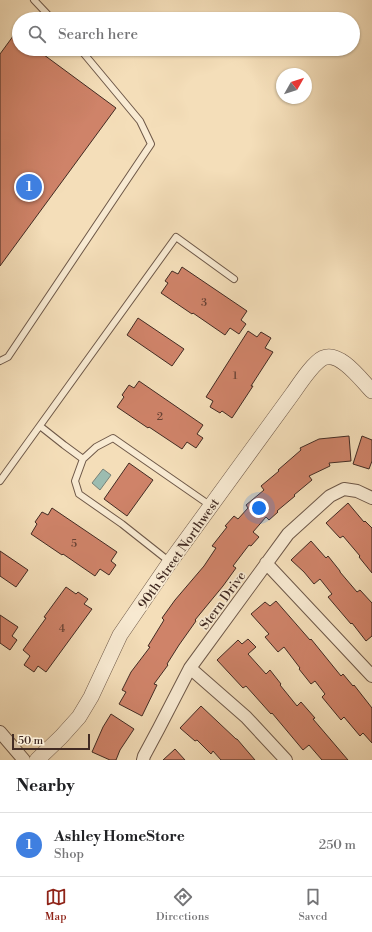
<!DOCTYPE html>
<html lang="en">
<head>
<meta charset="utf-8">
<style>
	:root { --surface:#fff; --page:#f6f6f6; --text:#202124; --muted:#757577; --line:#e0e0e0; --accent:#8f2418 }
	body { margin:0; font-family:"Libre Bodoni",serif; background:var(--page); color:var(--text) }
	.compass { position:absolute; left:276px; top:68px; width:36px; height:36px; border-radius:50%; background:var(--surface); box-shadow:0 1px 3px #0004; rotate:51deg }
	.scale { position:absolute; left:12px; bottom:10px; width:78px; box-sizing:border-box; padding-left:4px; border:2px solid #422b23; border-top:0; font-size:11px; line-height:14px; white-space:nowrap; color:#422b23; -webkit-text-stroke:3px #f8ead2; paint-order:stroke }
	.you { position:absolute; left:259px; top:508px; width:14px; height:14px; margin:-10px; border:3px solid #fff; border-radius:50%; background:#1a73e8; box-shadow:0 0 0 6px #1a73e833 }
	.badge { display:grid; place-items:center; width:26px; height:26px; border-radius:50%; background:var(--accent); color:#fff; font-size:13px; font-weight:700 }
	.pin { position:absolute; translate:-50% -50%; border:2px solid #fff; box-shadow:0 1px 4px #0006 }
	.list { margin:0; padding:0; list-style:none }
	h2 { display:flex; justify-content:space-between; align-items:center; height:52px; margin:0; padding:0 16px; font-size:17px }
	h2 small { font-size:13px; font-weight:400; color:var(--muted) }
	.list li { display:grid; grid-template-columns:26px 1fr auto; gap:12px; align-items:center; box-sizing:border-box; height:64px; padding:0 16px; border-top:1px solid var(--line) }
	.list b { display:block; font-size:15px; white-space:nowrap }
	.list p { margin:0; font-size:13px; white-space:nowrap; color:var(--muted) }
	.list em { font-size:13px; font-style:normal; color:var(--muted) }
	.icon { flex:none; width:22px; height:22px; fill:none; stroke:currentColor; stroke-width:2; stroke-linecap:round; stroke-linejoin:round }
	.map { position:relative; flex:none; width:372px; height:760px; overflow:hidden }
	.search { position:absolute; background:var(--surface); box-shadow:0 1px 3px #0004; left:12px; right:12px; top:12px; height:44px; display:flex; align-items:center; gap:10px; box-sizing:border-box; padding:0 14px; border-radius:22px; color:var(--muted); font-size:15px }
	.sheet { height:116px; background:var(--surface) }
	nav { display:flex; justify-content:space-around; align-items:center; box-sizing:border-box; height:56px; border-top:1px solid var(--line); background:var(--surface); font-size:11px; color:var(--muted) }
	nav a { display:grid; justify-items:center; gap:2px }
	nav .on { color:var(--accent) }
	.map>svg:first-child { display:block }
	.water { fill:#9cbcb0; stroke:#788278 }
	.building { fill:#cf8369; stroke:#422b23 }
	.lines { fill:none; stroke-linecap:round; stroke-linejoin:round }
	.service-casing { stroke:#6e5848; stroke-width:8 }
	.minor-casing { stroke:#6e5848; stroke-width:14 }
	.tertiary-casing { stroke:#6e5848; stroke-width:16 }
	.service { stroke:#f8ead2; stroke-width:6 }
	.minor { stroke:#f8ead2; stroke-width:12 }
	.tertiary { stroke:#f8ead2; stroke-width:15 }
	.labels { text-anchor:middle; stroke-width:3.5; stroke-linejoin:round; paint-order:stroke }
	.number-label { font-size:11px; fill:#654134 }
	.street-label { font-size:13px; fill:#422b23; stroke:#f8ead2 }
</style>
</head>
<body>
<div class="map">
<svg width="372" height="760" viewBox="0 0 372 760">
	<rect width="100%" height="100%" fill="#f4deb9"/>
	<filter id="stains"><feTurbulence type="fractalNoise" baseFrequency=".005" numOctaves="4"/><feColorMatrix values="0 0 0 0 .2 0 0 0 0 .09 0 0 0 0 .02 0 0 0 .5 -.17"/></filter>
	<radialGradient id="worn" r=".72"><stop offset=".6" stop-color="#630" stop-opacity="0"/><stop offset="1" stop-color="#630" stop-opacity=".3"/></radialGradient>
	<path class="water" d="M 103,469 L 111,475 L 100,490 L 92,483 Z"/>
	<path class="building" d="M 19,28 L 19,49 L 36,49 L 116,108 L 0,266 L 0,54 Z
		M 182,267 L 247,311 L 241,320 L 246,324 L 239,334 L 230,328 L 225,335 L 193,313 L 192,314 L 161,293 L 168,283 L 165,281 L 172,271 L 178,274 Z
		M 138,318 L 184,349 L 172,366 L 127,335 Z
		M 248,331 L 257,337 L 261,332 L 271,338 L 265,348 L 273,352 L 251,386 L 253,386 L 232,418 L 222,411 L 220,413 L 210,407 L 213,401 L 206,397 Z
		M 139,381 L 203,425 L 197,434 L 203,438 L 196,448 L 187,442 L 182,449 L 149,427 L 148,428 L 117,407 L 124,397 L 122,395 L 129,385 L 134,388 Z
		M 349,436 L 351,461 L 329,463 L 330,466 L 309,476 L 312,480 L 294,495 L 295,496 L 277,511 L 278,512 L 269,520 L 266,517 L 253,532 L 259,537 L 251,546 L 249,545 L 233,566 L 236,568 L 223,586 L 195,620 L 196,621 L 179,645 L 167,664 L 168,665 L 154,684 L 157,685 L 142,716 L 119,704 L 126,692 L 122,690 L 131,672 L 150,647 L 148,646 L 164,620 L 162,618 L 175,600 L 204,566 L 216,548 L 212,546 L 227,527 L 225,526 L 234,516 L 238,519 L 248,508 L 246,505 L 264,490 L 261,486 L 279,471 L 278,470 L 301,450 L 300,448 L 319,439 Z
		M 362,436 L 372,440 L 372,461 L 369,469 L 353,464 Z
		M 129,463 L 153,480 L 127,516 L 104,499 Z
		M 348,503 L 364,522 L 365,521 L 372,528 L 372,573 L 359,557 L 360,556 L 343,536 L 340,538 L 326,523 Z
		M 52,508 L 117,552 L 111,561 L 116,565 L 109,575 L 100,569 L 95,576 L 63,554 L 62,555 L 31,534 L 37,524 L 35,522 L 42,512 L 48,515 Z
		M 311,541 L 326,558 L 328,556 L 340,571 L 340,572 L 357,592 L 360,590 L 372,603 L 372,636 L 366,641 L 352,623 L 351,624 L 328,597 L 332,594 L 320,579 L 314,584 L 304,572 L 291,560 Z
		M 0,551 L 28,570 L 16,587 L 0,576 Z
		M 66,587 L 76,594 L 78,592 L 88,599 L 84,604 L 92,609 L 46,672 L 38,666 L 34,672 L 24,665 L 30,656 L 23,650 L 46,618 L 44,617 Z
		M 276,601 L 310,640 L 311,639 L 341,676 L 343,674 L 353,686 L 354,685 L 372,708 L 372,743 L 363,733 L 360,736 L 344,717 L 341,720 L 322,697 L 325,694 L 315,681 L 311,684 L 299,669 L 300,668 L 284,647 L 278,652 L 265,637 L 269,634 L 251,614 L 265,602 L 270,606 Z
		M 0,615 L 18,627 L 12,636 L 17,640 L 10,650 L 0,643 Z
		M 248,639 L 256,647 L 248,654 L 266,674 L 270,670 L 281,684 L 280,685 L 297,706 L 301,702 L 315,718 L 313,719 L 348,760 L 322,760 L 309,745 L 303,750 L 272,713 L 271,714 L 246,686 L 243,688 L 217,660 L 238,640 L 242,644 Z
		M 201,706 L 236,739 L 237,739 L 255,760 L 221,760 L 213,751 L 211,754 L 197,740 L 195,741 L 180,728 Z
		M 111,714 L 134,729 L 120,750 L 116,760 L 110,760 L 92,752 L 103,727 Z
		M 175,749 L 185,760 L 163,760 Z"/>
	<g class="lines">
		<defs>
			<path id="service" d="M 34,0 L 52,19
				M 0,361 L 8,357 L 151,144 L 140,121 L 80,49
				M 40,426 L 64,445 L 83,459
				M 0,481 L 176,237 L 234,279
				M 170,562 L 122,524 L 79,494 L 75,481 L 83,459 L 96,447 L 113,438 L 211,506"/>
			<path id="minor" d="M 266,563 L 372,676
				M 190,668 L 246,717 L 286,760
				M 0,732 L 24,760
				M 143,760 L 144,756 L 159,728 L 190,668 L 288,534 L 330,496 L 344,489 L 357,491 L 372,498"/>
			<path id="tertiary" d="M 37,760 L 61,737 L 79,717 L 91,697 L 120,635 L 170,562 L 293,393 C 300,383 313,363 323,358 C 340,350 362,381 372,391"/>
		</defs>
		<use href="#service" class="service-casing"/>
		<use href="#minor" class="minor-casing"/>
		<use href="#tertiary" class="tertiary-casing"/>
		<use href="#service" class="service"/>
		<use href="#minor" class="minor"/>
		<use href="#tertiary" class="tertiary"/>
	</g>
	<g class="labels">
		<g class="number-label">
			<text x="204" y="306">3</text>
			<text x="235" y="379">1</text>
			<text x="160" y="420">2</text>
			<text x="74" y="547">5</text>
			<text x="62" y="632">4</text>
		</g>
		<g class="street-label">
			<text transform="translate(178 553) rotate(-55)" y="5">90th Street Northwest</text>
			<text transform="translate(222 600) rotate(-54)" y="5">Stern Drive</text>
		</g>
	</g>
	<rect width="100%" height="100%" filter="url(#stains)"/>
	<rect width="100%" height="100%" fill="url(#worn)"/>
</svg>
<svg class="compass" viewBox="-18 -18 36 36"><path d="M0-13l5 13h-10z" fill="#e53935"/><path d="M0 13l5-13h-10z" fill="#757577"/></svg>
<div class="scale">50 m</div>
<div class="you"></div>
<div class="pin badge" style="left:29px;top:187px;background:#3f7fe0">1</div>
<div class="search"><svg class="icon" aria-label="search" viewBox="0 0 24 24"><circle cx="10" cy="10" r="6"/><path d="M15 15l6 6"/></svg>Search here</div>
</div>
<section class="sheet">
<h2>Nearby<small></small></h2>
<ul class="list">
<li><span class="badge" style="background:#3f7fe0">1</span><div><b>Ashley HomeStore</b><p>Shop</p></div><em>250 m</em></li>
</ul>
</section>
<nav>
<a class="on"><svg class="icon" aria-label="map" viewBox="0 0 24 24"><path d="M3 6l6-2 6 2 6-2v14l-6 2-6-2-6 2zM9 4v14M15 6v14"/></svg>Map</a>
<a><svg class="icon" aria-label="directions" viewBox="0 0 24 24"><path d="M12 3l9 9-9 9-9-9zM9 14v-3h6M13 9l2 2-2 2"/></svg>Directions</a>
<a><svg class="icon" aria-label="saved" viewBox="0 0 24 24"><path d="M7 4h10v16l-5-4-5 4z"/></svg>Saved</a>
</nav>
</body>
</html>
